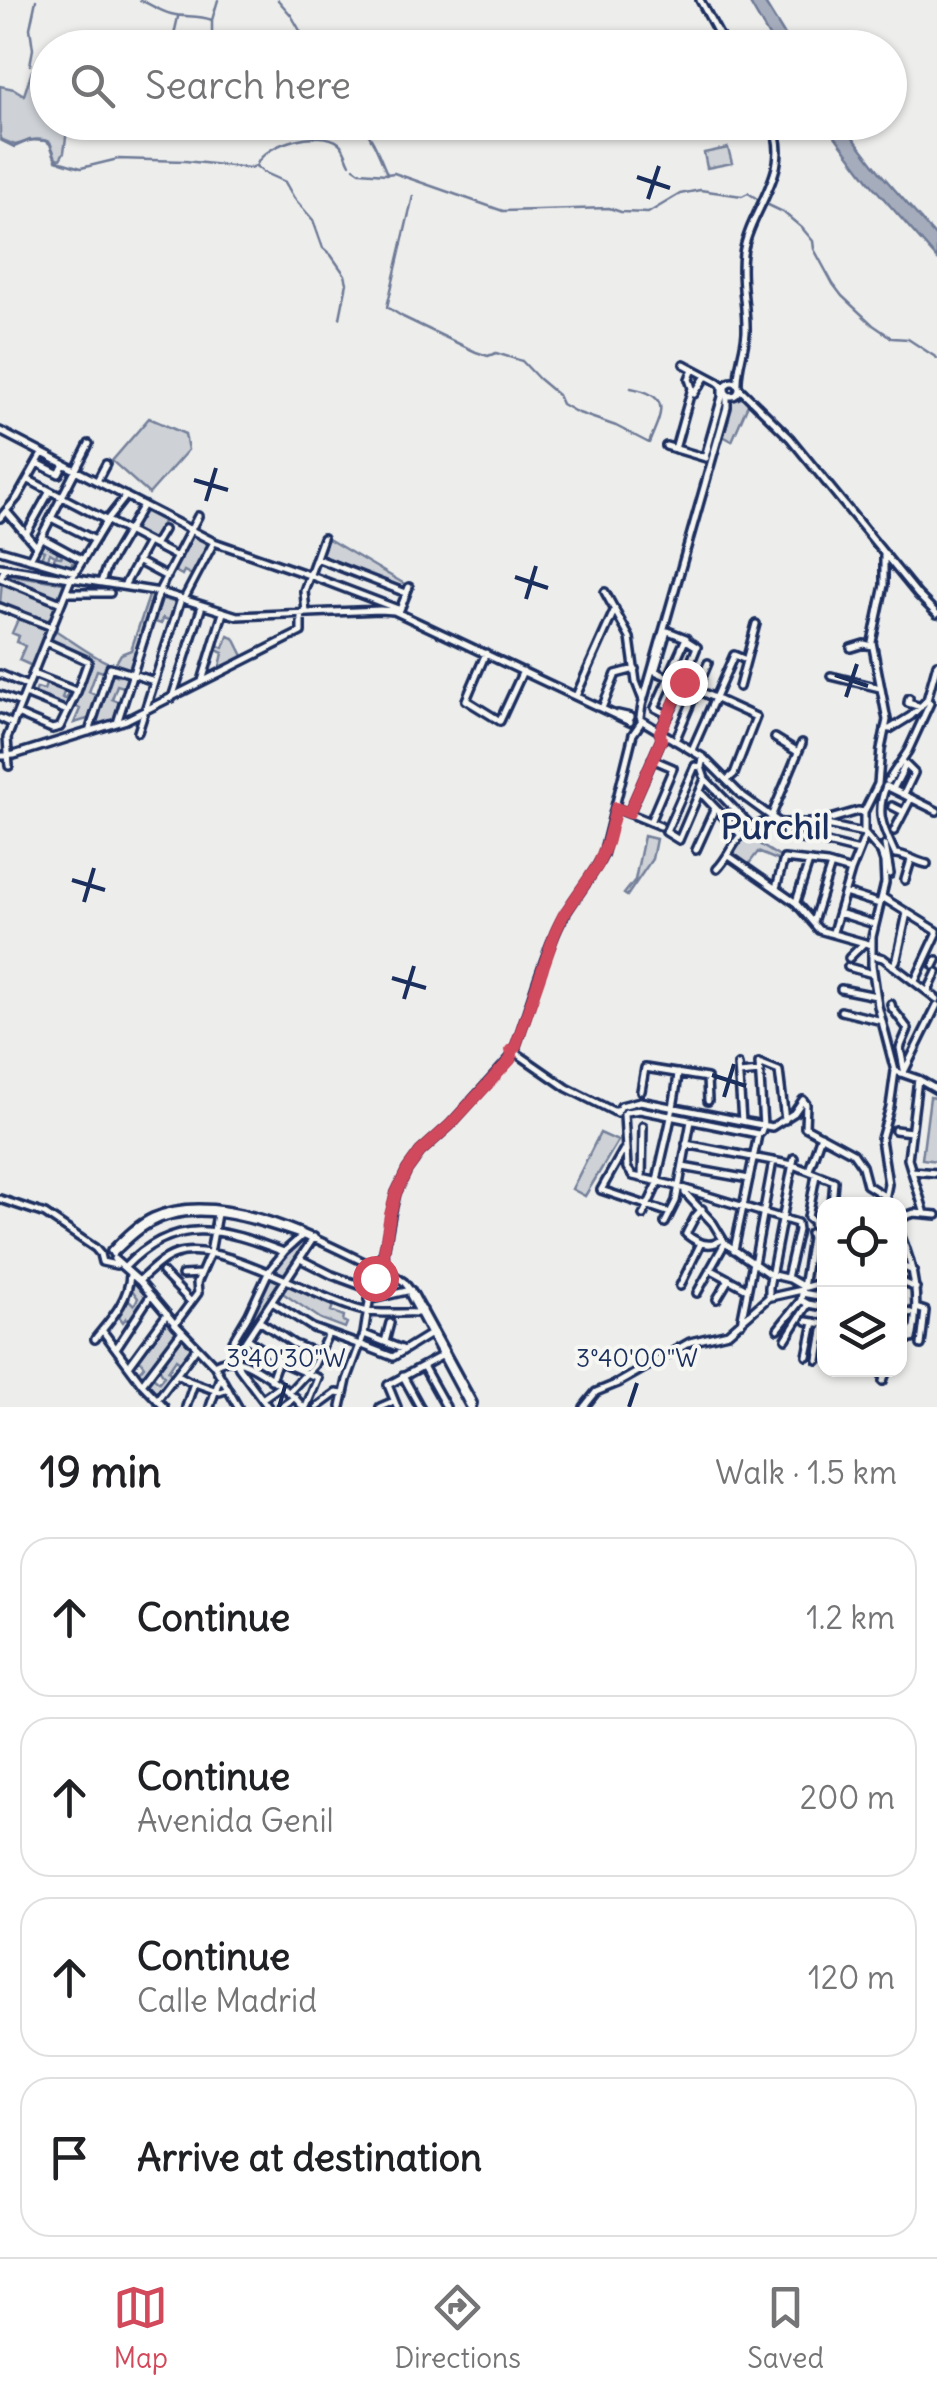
<!DOCTYPE html>
<html lang="en">
<head>
<meta charset="utf-8">
<style>
	:root { --surface:#fff; --page:#f2f2f2; --text:#202124; --muted:#757577; --line:#e0e0e0; --accent:#d1495b }
	body { margin:0; font-family:Delius,sans-serif; background:var(--page); color:var(--text) }
	.controls { position:absolute; right:30px; bottom:30px; display:grid; overflow:hidden; border-radius:20px; box-shadow:0 2px 8px #0004 }
	.controls button { width:90px; height:90px; display:grid; place-items:center; padding:0; border:0; border-bottom:2px solid var(--line); background:var(--surface); color:var(--text); font:50px sans-serif }
	.stop { position:absolute; width:30px; height:30px; margin:-22px; border:8px solid #d1495b; border-radius:50%; background:#fff }
	.stop.end { background:#d1495b; border-color:#fff; box-shadow:0 2px 10px #0008 }
	.list { margin:0; padding:0; list-style:none }
	h2 { display:flex; justify-content:space-between; align-items:center; height:130px; margin:0; padding:0 40px; font-size:42px }
	h2 small { font-size:32px; font-weight:400; color:var(--muted) }
	.list li { display:grid; grid-template-columns:65px 1fr auto; gap:30px; align-items:center; box-sizing:border-box; height:160px; margin:0 20px 20px; padding:0 20px; border:2px solid var(--line); border-radius:30px }
	.list b { display:block; font-size:38px; white-space:nowrap }
	.list p { margin:0; font-size:32px; white-space:nowrap; color:var(--muted) }
	.list em { font-size:32px; font-style:normal; color:var(--muted) }
	.icon { flex:none; width:55px; height:55px; fill:none; stroke:currentColor; stroke-width:2; stroke-linecap:round; stroke-linejoin:round }
	.map { position:relative; flex:none; width:937px; height:1407px; overflow:hidden }
	.search { position:absolute; background:var(--surface); box-shadow:0 2px 8px #0004; left:30px; right:30px; top:30px; height:110px; display:flex; align-items:center; gap:25px; box-sizing:border-box; padding:0 35px; border-radius:55px; color:var(--muted); font-size:38px }
	.sheet { height:850px; background:var(--surface) }
	nav { display:flex; justify-content:space-around; align-items:center; box-sizing:border-box; height:140px; border-top:2px solid var(--line); background:var(--surface); font-size:28px; color:var(--muted) }
	nav a { display:grid; justify-items:center; gap:5px }
	nav .on { color:var(--accent) }
	.map>svg:first-child { display:block }
	.green { fill:#ced2d7; stroke:#74809a; stroke-width:2.5 }
	.water { fill:#a5acbc; stroke:#6e7a96; stroke-width:2.5 }
	.lines { fill:none; stroke-linecap:round; stroke-linejoin:round }
	.stream { stroke:#6e7a96; stroke-width:2.5 }
	.minor-casing { stroke:#1b2f5e; stroke-width:12 }
	.minor { stroke:#f6f6f2; stroke-width:5 }
	.route { stroke:#d1495b; stroke-width:12 }
	.ticks { fill:none; stroke:#1b2f5e; stroke-width:4 }
	.labels { text-anchor:middle; stroke-width:8; stroke-linejoin:round; paint-order:stroke }
	.quarter-label { font-size:35px; font-weight:bold; fill:#1b2f5e; stroke:#f6f6f2 }
	.ticks-label { font-size:25px; text-anchor:middle; fill:#1b2f5e; stroke:#f6f6f2; stroke-width:8; stroke-linejoin:round; paint-order:stroke }
</style>
</head>
<body>
<div class="map">
<svg width="937" height="1407" viewBox="0 0 937 1407">
	<rect width="100%" height="100%" fill="#edeeec"/>
	<filter id="ink" filterUnits="userSpaceOnUse"><feTurbulence type="fractalNoise" baseFrequency=".01" numOctaves="2"/><feDisplacementMap in="SourceGraphic" scale="20" xChannelSelector="R" yChannelSelector="G"/><feConvolveMatrix kernelMatrix="1 2 1 2 8 2 1 2 1" color-interpolation-filters="sRGB"/></filter>
	<g filter="url(#ink)">
		<path class="green" d="M 32,71 C 53,81 48,103 48,122 L 68,123 L 64,152 L 60,159 L 56,158 L 50,142 C 36,136 28,142 15,145 L 0,139 L 0,86 L 14,89 L 24,95 Z
			M 728,148 L 732,163 L 707,168 L 704,153 Z
			M 742,398 L 749,402 L 732,441 L 721,435 L 730,404 L 733,400 Z
			M 149,418 L 185,434 L 188,450 L 149,494 L 112,461 Z
			M 142,509 L 164,520 L 153,542 L 130,530 Z
			M 192,533 L 211,543 L 194,576 L 184,571 L 182,575 L 173,570 Z
			M 325,537 L 408,586 L 406,591 L 318,557 Z
			M 41,540 L 59,549 L 56,556 L 61,557 L 64,552 L 81,561 L 79,565 L 72,563 L 70,568 L 53,563 L 55,556 L 50,553 L 47,561 L 40,559 L 44,551 L 37,548 Z
			M 6,574 L 63,583 L 66,587 L 60,601 L 4,578 Z
			M 2,581 L 59,604 L 51,624 L 0,604 Z
			M 150,593 L 158,595 L 132,672 L 114,666 L 121,654 L 131,650 Z
			M 160,598 L 177,603 L 171,621 L 163,618 L 161,624 L 152,621 Z
			M 19,617 L 48,628 L 32,666 L 19,660 L 25,646 L 17,642 L 19,636 L 12,633 Z
			M 55,630 C 74,642 90,655 109,663 L 106,673 L 97,670 L 89,692 L 98,696 L 91,718 L 74,723 L 80,709 L 73,705 L 91,660 L 49,641 Z
			M 228,636 L 234,638 L 244,658 L 219,671 L 223,653 L 214,649 L 215,645 L 224,648 Z
			M 121,672 L 131,676 L 127,688 L 117,685 L 112,699 L 122,703 L 116,721 L 92,728 L 110,673 L 119,676 Z
			M 47,682 L 65,689 L 62,698 L 66,699 L 69,691 L 74,693 L 66,709 L 34,696 L 37,688 L 44,690 Z
			M 743,834 L 783,859 L 782,862 L 758,852 L 748,865 L 731,856 Z
			M 644,836 L 656,839 L 652,859 L 627,896 L 624,894 L 635,880 Z
			M 930,1097 L 937,1098 L 937,1161 L 922,1159 Z
			M 600,1133 L 618,1141 L 585,1196 L 572,1189 Z
			M 302,1240 L 305,1242 L 306,1245 L 284,1278 L 278,1273 L 277,1275 L 271,1272 Z
			M 269,1277 L 281,1282 L 241,1344 L 237,1345 L 235,1342 L 251,1316 Z
			M 133,1280 L 148,1296 L 130,1325 L 126,1318 L 123,1322 L 118,1315 L 128,1299 L 134,1305 L 138,1298 L 132,1290 Z
			M 286,1284 L 334,1303 L 331,1311 L 344,1316 L 343,1321 L 347,1323 L 345,1328 L 321,1319 L 281,1292 Z
			M 167,1319 L 178,1333 L 143,1380 L 138,1373 L 144,1366 L 139,1359 Z
			M 182,1337 L 194,1349 L 183,1364 L 176,1359 L 168,1371 L 174,1377 L 158,1396 L 146,1385 L 153,1377 L 159,1382 L 164,1376 L 159,1369 Z"/>
		<path class="water" d="M 748,0 L 763,0 L 792,47 L 775,47 Z
			M 825,123 L 842,123 L 882,175 L 937,238 L 937,259 L 871,184 Z"/>
		<g class="lines">
			<path class="stream" d="M 140,0 C 150,4 160,11 171,14 C 185,18 197,14 212,20
				M 278,0 L 291,15 L 310,48
				M 171,48 L 178,17
				M 212,48 L 212,20 L 218,0
				M 262,48 L 264,41
				M 30,65 L 33,49 L 30,28 L 36,0
				M 360,122 C 373,138 379,155 387,174 L 394,173 L 503,211 L 609,208 L 621,212 L 648,213 L 680,194 L 700,190 L 742,196 L 748,193 L 759,200
				M 0,140 L 14,147 L 30,140 L 46,141 L 50,144 L 56,160 L 59,161
				M 61,162 L 81,168 L 118,159 L 185,161 L 250,168 L 256,166 L 263,172 L 285,182 L 294,198 L 313,220 L 323,248 L 331,255 L 345,275 L 347,283 L 340,318
				M 257,164 C 266,143 320,128 339,143 C 345,148 346,157 350,164
				M 354,168 L 360,172 L 386,174
				M 413,196 L 387,307 L 403,317 L 476,352 L 488,356 L 496,353 L 522,361 L 539,379 L 558,395 L 562,404 L 576,412 L 616,426 L 649,443 C 662,412 672,396 631,388
				M 764,203 L 783,212 L 802,228 L 813,241 L 814,249 L 833,284 L 842,296 L 873,325 L 892,338 L 908,339 L 937,358"/>
			<defs>
				<path id="minor" d="M 700,0 L 726,48
					M 684,364 L 718,382 L 725,388
					M725 389a7 7 0 1 1 14 0a7 7 0 1 1-14 0Z
					M 738,385 C 737,367 745,350 746,332 C 747,306 739,280 743,254 C 750,208 795,170 771,122
					M 739,388 L 790,438 L 918,595 L 937,614
					M 694,394 L 706,376
					M 0,431 L 214,542 L 309,575 L 398,609
					M 666,446 L 706,458
					M 675,449 L 692,388 L 689,379 L 693,369
					M 705,457 L 722,397 L 722,385
					M 37,463 L 59,474 L 64,464
					M 29,480 L 177,557
					M 97,481 L 106,464
					M 6,511 L 36,546
					M 0,518 L 17,498 L 42,454
					M 51,518 L 95,540
					M 26,534 L 50,491
					M 41,537 L 83,560
					M 154,545 L 163,530
					M 0,550 L 76,572
					M 316,558 L 406,593
					M 30,559 L 89,444
					M 137,561 L 167,577
					M 0,567 L 160,592 L 237,616 L 380,610 L 394,611 L 630,722
					M 5,569 L 0,578 L 61,603
					M 101,582 L 106,568 L 143,505
					M 124,586 L 148,542
					M 66,591 L 70,593 L 110,593
					M 605,592 L 630,638 L 636,682 L 643,700
					M 184,599 L 214,542
					M 0,607 L 52,627
					M 399,612 L 409,587
					M 306,613 L 304,591 L 323,538
					M 667,631 L 655,671 L 756,717 L 734,774 L 727,780
					M 668,631 L 686,638 L 655,708 L 669,715
					M 851,648 L 864,644 L 872,646
					M 486,653 L 466,700 L 500,721 L 523,671
					M 0,674 L 28,686
					M 33,674 L 76,691
					M 831,676 L 880,688
					M 202,681 L 223,613
					M 739,687 L 756,624
					M 25,694 L 67,711
					M 0,695 L 21,703
					M 576,696 L 615,609
					M 172,698 L 202,606
					M 909,698 L 908,703 L 921,707
					M 602,708 L 616,674 L 635,669
					M 17,714 L 52,729 L 60,727 L 77,692 L 88,661 L 46,642
					M 618,714 L 631,717
					M 640,717 L 642,705 L 727,407 L 727,394
					M 0,718 L 13,724
					M 641,720 L 704,758 L 740,794 L 780,823 L 817,823 L 858,811 L 864,812
					M 117,723 L 160,589 L 198,516
					M 885,728 L 890,729 L 911,716 L 927,700
					M 89,732 L 110,667 L 154,681
					M 138,732 L 181,599
					M 659,732 L 674,704 L 697,647 L 686,640
					M 775,738 L 798,752
					M 675,741 L 708,663
					M 692,750 L 734,655 L 746,660
					M 0,756 L 14,755 L 126,720 L 301,632 L 301,614
					M 902,761 L 914,773 L 904,794
					M 9,766 L 7,738 L 70,581 L 107,520 L 126,496
					M 701,767 L 695,766 L 666,832 L 679,840 L 705,779 L 701,767 L 703,759
					M 705,779 L 752,827
					M 888,781 L 908,751 L 930,703 L 927,700 L 937,664
					M 886,786 C 875,814 883,827 895,854 C 906,854 916,862 927,864
					M 886,786 L 937,811
					M 893,789 L 905,766
					M 700,792 L 741,835
					M 892,806 L 904,812
					M 616,808 L 660,826
					M 629,813 L 661,740 L 666,737
					M 771,817 L 802,743
					M 650,822 L 673,768 L 652,759
					M 786,823 L 785,838 L 815,840 L 859,851
					M 817,823 L 864,833 L 881,853 L 884,862 L 885,883 L 872,937 L 872,965 L 878,1006 L 895,1071 L 890,1107 L 881,1139 L 888,1184 L 884,1204
					M 894,831 L 911,798
					M 864,833 L 864,812 L 878,784 L 881,749 L 887,720 L 872,642 L 884,585 L 884,554
					M 885,845 L 890,874
					M 696,850 L 715,808
					M 729,856 L 796,903 L 819,930 L 872,945
					M 717,869 C 728,858 732,844 742,834 C 750,825 763,824 773,819
					M 905,880 L 911,860
					M 776,888 L 784,859 L 827,864 L 851,871
					M 845,893 L 880,904
					M 882,897 L 937,931
					M 796,902 L 809,862
					M 839,913 L 874,924
					M 813,922 L 831,865
					M 833,932 L 851,871 L 865,836
					M 872,955 L 883,958 L 937,999
					M 849,958 L 864,943
					M 893,966 L 897,959 L 907,913
					M 934,966 L 937,960
					M 848,967 L 873,974
					M 915,981 L 937,934
					M 841,989 L 876,996
					M 928,991 L 937,972
					M 891,1004 L 892,1008 L 908,1029 L 900,1048 L 904,1069
					M 841,1011 L 882,1021
					M 518,1054 L 515,1048 C 529,1009 540,967 557,929 C 569,902 590,882 603,855 L 633,734 L 640,724
					M 518,1054 L 567,1088 L 617,1113
					M 738,1065 L 742,1121
					M 895,1071 L 918,1079 L 937,1090
					M 904,1072 L 937,1005
					M 739,1074 L 760,1072
					M 918,1079 L 908,1159 L 925,1214
					M 641,1091 L 645,1068 L 707,1078 L 708,1101
					M 803,1100 L 806,1104 L 805,1127 L 853,1153 L 862,1166 L 867,1185 L 886,1197
					M 614,1111 L 618,1111 L 621,1106 L 640,1101 L 772,1127 L 794,1113 L 803,1100
					M 626,1112 L 640,1110 L 758,1134
					M 624,1114 L 627,1168 L 633,1176 L 672,1185 L 797,1223
					M 763,1126 L 759,1063 L 779,1071 L 785,1120
					M 895,1130 L 911,1132
					M 686,1144 L 793,1165 L 834,1181 L 832,1204
					M 623,1151 L 601,1190 L 670,1213
					M 683,1167 L 749,1179
					M 809,1170 L 821,1135
					M 912,1171 L 937,1173
					M 642,1178 L 643,1126
					M 657,1181 C 664,1144 675,1110 678,1073
					M 685,1189 L 685,1193 L 713,1223 L 725,1243 L 769,1274 L 790,1279 L 802,1286
					M 0,1199 L 45,1214 L 95,1248 L 100,1254 L 102,1262 L 116,1265
					M 860,1204 L 860,1202 L 866,1204
					M 643,1215 L 659,1181
					M 808,1217 L 816,1175
					M 808,1217 L 813,1221 L 814,1228
					M 900,1218 L 914,1213 L 937,1215
					M 665,1223 L 676,1201 L 691,1121
					M 814,1228 L 824,1231
					M 687,1232 L 695,1217 L 702,1209
					M 810,1233 L 811,1238 L 801,1300 L 808,1304 L 824,1307
					M 686,1234 C 697,1243 711,1249 722,1239
					M 900,1234 C 915,1269 920,1301 912,1339
					M 734,1250 L 758,1135 L 761,1132 L 763,1126
					M 111,1251 C 124,1238 136,1225 153,1217 C 217,1188 309,1235 366,1263 L 370,1267
					M 113,1254 C 124,1243 136,1231 149,1224 C 197,1197 261,1222 309,1238
					M 114,1259 L 139,1281 L 175,1324 L 214,1365 L 238,1407
					M 300,1259 L 332,1275 L 370,1289
					M 754,1264 L 773,1161
					M 900,1265 L 913,1271
					M 124,1268 C 175,1214 221,1228 284,1252
					M 385,1269 L 404,1282 L 414,1295 L 473,1403 L 472,1407
					M 710,1269 L 747,1289
					M 162,1272 L 191,1302
					M 182,1275 L 201,1274
					M 787,1278 L 798,1230 L 797,1223
					M 139,1281 C 150,1271 161,1259 176,1254 C 221,1238 315,1300 364,1311 C 381,1315 401,1312 418,1313 L 423,1310
					M 900,1281 L 916,1288
					M 372,1283 L 385,1270 L 384,1252 L 391,1215 L 396,1193 L 407,1170 L 420,1152 L 450,1125 L 513,1055 L 518,1054
					M 680,1286 L 701,1243
					M 802,1288 L 824,1282
					M 697,1293 L 725,1243
					M 802,1293 L 824,1297
					M 769,1297 L 769,1287 L 794,1158
					M 771,1297 L 802,1290
					M 717,1299 L 729,1279
					M 368,1300 L 411,1290 L 410,1295 L 470,1407
					M 272,1302 L 313,1328 L 360,1345
					M 916,1308 L 925,1311 L 921,1345
					M 900,1311 L 911,1313
					M 900,1320 L 913,1334
					M 259,1321 L 294,1344 L 320,1354
					M 807,1321 L 824,1324
					M 741,1323 L 753,1262
					M 175,1324 L 198,1293 L 197,1283 L 210,1253 L 217,1214
					M 778,1329 L 801,1300
					M 102,1330 L 142,1384 L 164,1407
					M 364,1334 L 402,1349
					M 95,1339 C 111,1319 129,1300 130,1274
					M 247,1339 L 285,1364 L 318,1378 L 306,1407
					M 786,1339 L 808,1304
					M 385,1342 L 390,1323
					M 362,1345 L 393,1357 L 432,1333
					M 117,1347 L 151,1295
					M 238,1349 L 233,1346 L 233,1341 L 249,1314 L 269,1271 L 285,1251 L 303,1235
					M 807,1356 L 814,1322
					M 233,1360 L 314,1237
					M 236,1360 L 239,1368 L 268,1407
					M 818,1360 L 824,1325
					M 214,1365 C 220,1362 223,1360 230,1360 C 250,1359 291,1392 303,1407
					M 129,1366 L 167,1314
					M 423,1366 L 446,1407
					M 860,1373 L 861,1370
					M 178,1375 L 189,1381 L 220,1392 L 228,1389
					M 403,1376 L 420,1407
					M 271,1380 L 278,1360
					M 883,1381 L 887,1370
					M 142,1384 L 182,1331
					M 290,1391 L 314,1365 L 328,1334
					M 262,1399 L 280,1386
					M 157,1400 L 197,1347
					M 186,1407 L 194,1383
					M 210,1407 L 219,1380 L 222,1378
					M 281,1407 L 295,1397
					M 317,1407 L 336,1393 L 343,1394
					M 341,1407 L 347,1380 L 364,1334 L 372,1283 L 370,1267 L 382,1255
					M 380,1407 L 394,1401
					M 397,1407 L 388,1385 L 443,1355
					M 584,1407 L 596,1392 L 618,1383 L 690,1342 L 728,1333 L 769,1297"/>
			</defs>
			<use href="#minor" class="minor-casing"/>
			<use href="#minor" class="minor"/>
		</g>
	</g>
	<g class="lines" filter="url(#ink)">
		<path class="route" d="M 375,1278 L 385,1270 L 384,1252 L 390,1215 L 396,1193 L 407,1170 L 420,1152 L 450,1125 L 510,1060 L 512,1055 L 511,1050 L 515,1048 L 555,933 L 563,916 L 598,865 L 607,843 L 616,808 L 629,813 L 661,740 L 660,732 L 684,682"/>
	</g>
	<path class="ticks" d="M 637,177 L 670,188M 648,199 L 659,166M 194,480 L 228,490M 206,501 L 216,468M 515,577 L 548,588M 526,599 L 536,566M 835,675 L 868,686M 846,697 L 857,664M 72,880 L 105,890M 84,902 L 94,868M 392,978 L 426,988M 404,999 L 414,966M 712,1075 L 746,1086M 724,1097 L 734,1064M 279,1407 L 286,1383M 629,1407 L 637,1383"/>
	<g class="labels">
		<g class="quarter-label">
			<text x="775" y="839">Purchil</text>
		</g>
	</g>
	<g class="ticks-label">
		<text x="286" y="1367">3°40'30"W</text>
		<text x="637" y="1367">3°40'00"W</text>
	</g>
</svg>
<div class="controls">
<button><svg class="icon" aria-label="locate" viewBox="0 0 24 24"><circle cx="12" cy="12" r="6"/><path d="M12 2v4M12 18v4M2 12h4M18 12h4"/></svg></button>
<button><svg class="icon" aria-label="layers" viewBox="0 0 24 24"><path d="M12 4l9 5-9 5-9-5zM3 14l9 5 9-5"/></svg></button>
</div>
<div class="stop" style="left:375px;top:1278px"></div>
<div class="stop end" style="left:684px;top:682px"></div>
<div class="search"><svg class="icon" aria-label="search" viewBox="0 0 24 24"><circle cx="10" cy="10" r="6"/><path d="M15 15l6 6"/></svg>Search here</div>
</div>
<section class="sheet">
<h2>19 min<small>Walk · 1.5 km</small></h2>
<ul class="list">
<li><svg class="icon" aria-label="ahead" viewBox="0 0 24 24"><path d="M12 20V5M6 11l6-6 6 6"/></svg><div><b>Continue</b></div><em>1.2 km</em></li>
<li><svg class="icon" aria-label="ahead" viewBox="0 0 24 24"><path d="M12 20V5M6 11l6-6 6 6"/></svg><div><b>Continue</b><p>Avenida Genil</p></div><em>200 m</em></li>
<li><svg class="icon" aria-label="ahead" viewBox="0 0 24 24"><path d="M12 20V5M6 11l6-6 6 6"/></svg><div><b>Continue</b><p>Calle Madrid</p></div><em>120 m</em></li>
<li><svg class="icon" aria-label="arrive" viewBox="0 0 24 24"><path d="M6 21V4h12l-3 4 3 4H6"/></svg><div><b>Arrive at destination</b></div></li>
</ul>
</section>
<nav>
<a class="on"><svg class="icon" aria-label="map" viewBox="0 0 24 24"><path d="M3 6l6-2 6 2 6-2v14l-6 2-6-2-6 2zM9 4v14M15 6v14"/></svg>Map</a>
<a><svg class="icon" aria-label="directions" viewBox="0 0 24 24"><path d="M12 3l9 9-9 9-9-9zM9 14v-3h6M13 9l2 2-2 2"/></svg>Directions</a>
<a><svg class="icon" aria-label="saved" viewBox="0 0 24 24"><path d="M7 4h10v16l-5-4-5 4z"/></svg>Saved</a>
</nav>
</body>
</html>
